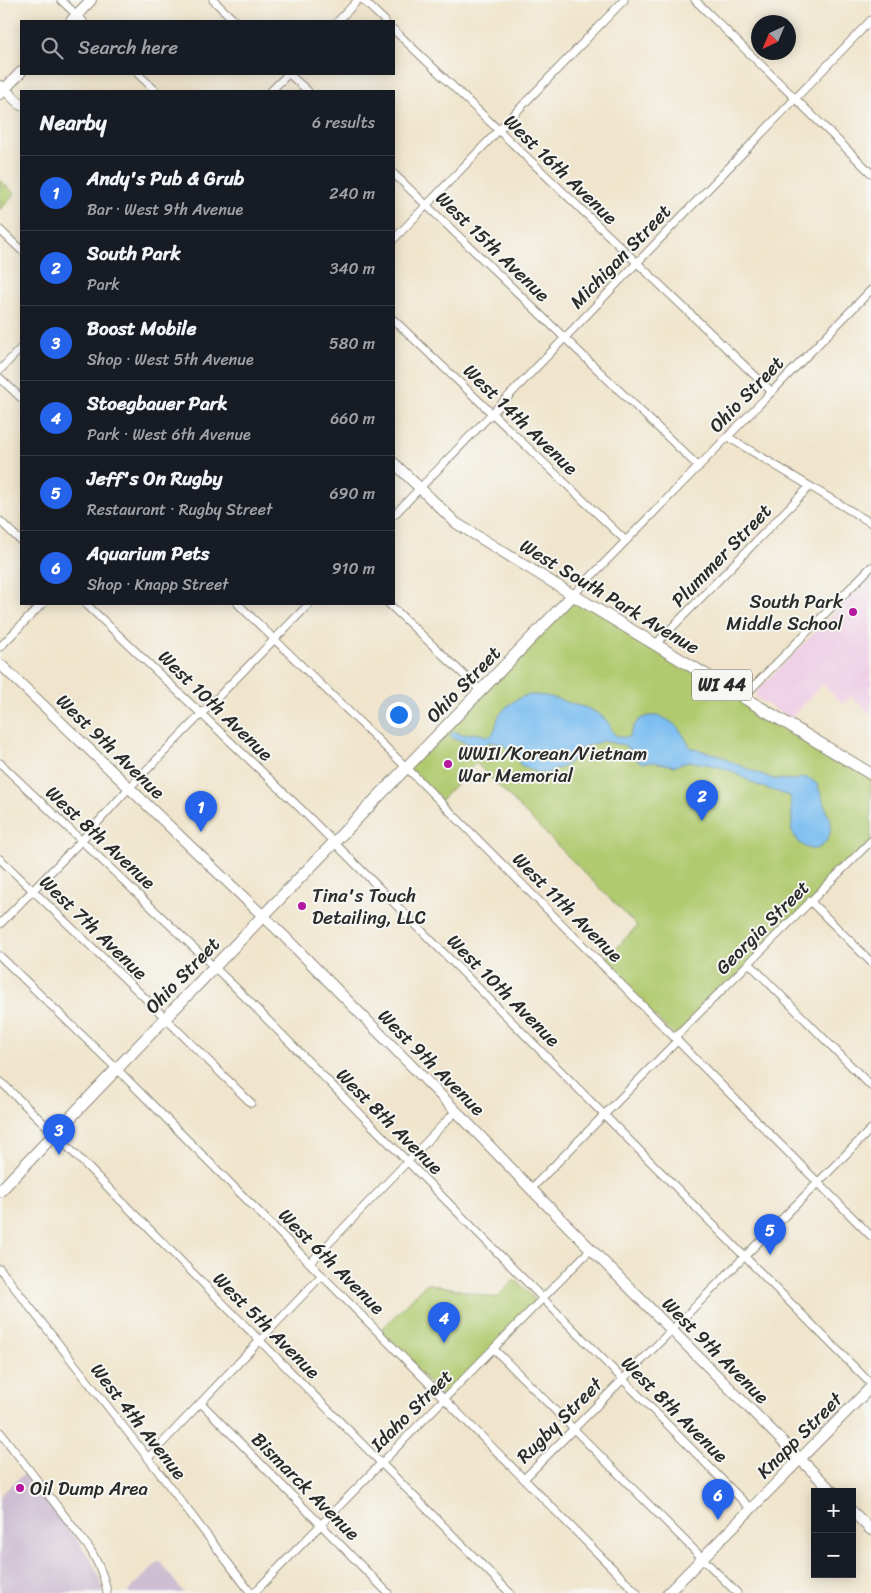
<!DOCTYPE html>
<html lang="en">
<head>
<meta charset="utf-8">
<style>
	:root { --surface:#171b24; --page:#20242c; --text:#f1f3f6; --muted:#9ea1a6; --line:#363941; --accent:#2563eb }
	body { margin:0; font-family:Sriracha,sans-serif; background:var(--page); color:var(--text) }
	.controls { position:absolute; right:15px; bottom:15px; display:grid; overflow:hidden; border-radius:0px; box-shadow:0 2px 12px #0003 }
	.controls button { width:45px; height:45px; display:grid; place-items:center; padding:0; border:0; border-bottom:1px solid var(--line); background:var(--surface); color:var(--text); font:25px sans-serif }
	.compass { position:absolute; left:751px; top:15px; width:45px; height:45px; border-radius:50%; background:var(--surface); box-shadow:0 2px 12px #0003; rotate:224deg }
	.you { position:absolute; left:398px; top:714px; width:18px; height:18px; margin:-12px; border:4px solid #fff; border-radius:50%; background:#1a73e8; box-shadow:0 0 0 8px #1a73e833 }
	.badge { display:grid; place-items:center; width:32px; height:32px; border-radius:50%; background:var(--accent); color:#fff; font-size:16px; font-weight:700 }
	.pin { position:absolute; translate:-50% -41px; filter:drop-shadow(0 1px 2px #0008) }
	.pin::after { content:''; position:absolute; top:26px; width:18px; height:15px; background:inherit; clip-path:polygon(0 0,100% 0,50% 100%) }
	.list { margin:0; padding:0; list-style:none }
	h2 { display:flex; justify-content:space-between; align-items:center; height:65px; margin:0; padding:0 20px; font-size:21px }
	h2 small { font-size:16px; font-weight:400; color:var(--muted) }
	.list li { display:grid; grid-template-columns:32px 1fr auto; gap:15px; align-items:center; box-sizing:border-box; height:75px; padding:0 20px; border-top:1px solid var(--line) }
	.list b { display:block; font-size:19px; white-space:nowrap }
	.list p { margin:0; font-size:16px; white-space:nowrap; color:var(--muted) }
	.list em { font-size:16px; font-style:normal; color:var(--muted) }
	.icon { flex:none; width:28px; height:28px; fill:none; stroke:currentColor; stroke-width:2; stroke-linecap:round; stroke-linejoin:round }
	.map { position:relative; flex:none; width:871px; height:1593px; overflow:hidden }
	.search { position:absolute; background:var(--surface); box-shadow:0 2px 12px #0003; left:20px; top:20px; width:375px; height:55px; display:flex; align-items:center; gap:12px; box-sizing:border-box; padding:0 18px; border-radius:0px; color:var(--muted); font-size:19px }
	.panel { position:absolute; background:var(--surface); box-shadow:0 2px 12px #0003; left:20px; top:90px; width:375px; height:515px; border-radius:0px }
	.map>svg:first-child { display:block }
	.built { fill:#efd0e6 }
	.industrial { fill:#cdbed2 }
	.green { fill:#b1ca6f; stroke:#6e7a4d }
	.water { fill:#7bbef1; stroke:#53748e }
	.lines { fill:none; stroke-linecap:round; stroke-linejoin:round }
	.street-casing { stroke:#8e887c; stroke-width:9 }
	.secondary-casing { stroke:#8e887c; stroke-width:12 }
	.primary-casing { stroke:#8e887c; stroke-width:13 }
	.street { stroke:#fff; stroke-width:7 }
	.secondary { stroke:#fff; stroke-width:10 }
	.primary { stroke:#fff; stroke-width:11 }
	.poi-dot { fill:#b5179e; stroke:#f6f6f2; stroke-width:2 }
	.labels { text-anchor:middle; stroke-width:4; stroke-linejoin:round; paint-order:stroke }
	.shield { fill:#f6f6f2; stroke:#686867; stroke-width:1 }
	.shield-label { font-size:18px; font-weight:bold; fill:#2b2b2b }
	.street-label { font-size:19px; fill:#2b2b2b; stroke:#f6f6f2 }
	.poi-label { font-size:19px; fill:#2b2b2b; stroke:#f6f6f2; text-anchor:start }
</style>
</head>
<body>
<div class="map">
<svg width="871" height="1593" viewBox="0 0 871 1593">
	<rect width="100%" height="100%" fill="#f6f6f2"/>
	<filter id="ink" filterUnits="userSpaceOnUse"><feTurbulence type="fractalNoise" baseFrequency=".02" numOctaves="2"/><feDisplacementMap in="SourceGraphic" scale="10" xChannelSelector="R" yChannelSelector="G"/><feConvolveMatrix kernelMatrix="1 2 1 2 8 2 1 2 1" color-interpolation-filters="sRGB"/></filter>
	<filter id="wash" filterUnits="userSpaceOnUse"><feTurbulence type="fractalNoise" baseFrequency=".0096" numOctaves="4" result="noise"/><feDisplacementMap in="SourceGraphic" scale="20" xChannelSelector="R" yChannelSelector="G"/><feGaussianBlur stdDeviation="1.12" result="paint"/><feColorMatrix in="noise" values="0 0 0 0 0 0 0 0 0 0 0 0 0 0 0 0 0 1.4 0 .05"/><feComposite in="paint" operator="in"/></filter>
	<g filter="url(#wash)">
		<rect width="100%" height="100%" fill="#f0e5cc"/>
		<path class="built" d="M 871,576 L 871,715 L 851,696 L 843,704 L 822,684 L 791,718 L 758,699 L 756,695 L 757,691 Z"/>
		<path class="industrial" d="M 26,1473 L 88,1555 L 99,1575 L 103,1593 L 0,1593 L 0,1496 L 14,1482 Z
			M 159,1561 L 184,1593 L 127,1593 Z"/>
		<path class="green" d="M 0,180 L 15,194 L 0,210 Z
			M 574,595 L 871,774 L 871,841 L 675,1037 L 602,963 L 637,926 L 476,763 L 440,801 L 407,768 Z
			M 515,1279 L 532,1296 L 536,1304 L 445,1399 L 379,1332 L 427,1283 L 496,1298 Z"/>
		<path class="water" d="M 529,695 C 550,695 557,699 575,705 C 581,706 588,708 593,711 C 598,713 603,717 606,720 C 615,731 609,738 629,737 C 632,731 634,724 639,720 C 652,711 669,718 678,728 C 683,734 687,742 691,748 L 719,755 L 731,762 L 773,779 L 795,780 L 804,777 L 812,780 L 817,784 L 827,810 L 826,812 C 840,824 823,863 801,844 C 798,841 794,836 792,831 C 791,827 792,824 792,820 C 792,812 791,804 790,796 L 759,786 L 727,769 L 710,765 L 689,761 L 675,766 L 654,762 L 642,763 L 632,756 L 629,749 L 624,745 L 603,741 L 583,747 L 577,752 L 573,759 L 565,766 L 547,773 L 539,773 L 521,765 L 503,744 L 488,742 C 478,751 472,745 461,741 C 456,740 454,740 450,735 L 454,731 L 462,735 L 476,733 L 478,735 L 481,734 L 488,737 C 497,733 495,724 499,716 C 505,706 518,697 529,695 Z"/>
	</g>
	<g filter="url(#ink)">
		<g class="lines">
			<defs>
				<path id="street" d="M 61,0 L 83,21
					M 213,0 L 235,21
					M 363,0 L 385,21
					M 695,0 L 871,173
					M 338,21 L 358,0
					M 394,30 L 772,392
					M 138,74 L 156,91
					M 289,74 L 308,91
					M 271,91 L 288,74
					M 394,174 L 699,467
					M 0,230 L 21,250
					M 394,239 L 624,0
					M 394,320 L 626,541
					M 0,370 L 21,348
					M 0,378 L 21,398
					M 728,437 L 871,523
					M 394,515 L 871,20
					M 0,521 L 21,541
					M 573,595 L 871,290
					M 86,604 L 300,808 L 871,1384
					M 238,604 L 407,768 L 871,1236
					M 389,604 L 481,691
					M 655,645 L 809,487
					M 0,647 L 42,604
					M 744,698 L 749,691 L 871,567
					M 0,763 L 234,986 L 751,1509
					M 0,859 L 145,998 L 251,1103
					M 810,901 L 871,962
					M 0,924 L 81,841 L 129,788 L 309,604
					M 0,956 L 117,1069 L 637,1593
					M 749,963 L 871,1086
					M 675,1037 L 871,841
					M 0,1081 L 55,1134 L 510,1593
					M 531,1189 L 678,1040
					M 310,1263 L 456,1111
					M 0,1269 L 148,1458 L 251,1593
					M 494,1349 L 737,1593
					M 201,1403 L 388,1593
					M 0,1432 L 90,1549 C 98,1563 105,1577 107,1593
					M 148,1458 L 322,1275
					M 524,1479 L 871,1129
					M 254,1593 L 591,1249"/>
				<path id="secondary" d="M 71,21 L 91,0
					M 1,86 L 21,105
					M 0,94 L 21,72
					M 394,463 L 456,523 L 573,595
					M 0,664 L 283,935 L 456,1111 L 531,1189 L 833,1492
					M 852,1511 L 871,1530
					M 668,1593 L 871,1387"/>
				<path id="primary" d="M 0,1191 L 263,916 L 573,595 L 871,774"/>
			</defs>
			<use href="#street" class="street-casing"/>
			<use href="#secondary" class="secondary-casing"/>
			<use href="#primary" class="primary-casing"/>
			<use href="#street" class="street"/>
			<use href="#secondary" class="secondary"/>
			<use href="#primary" class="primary"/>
		</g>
	</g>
	<g class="poi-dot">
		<circle cx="853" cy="612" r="5"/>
		<circle cx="448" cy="764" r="5"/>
		<circle cx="302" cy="906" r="5"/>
		<circle cx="20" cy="1488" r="5"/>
	</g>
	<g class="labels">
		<rect class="shield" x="692" y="669.5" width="60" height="31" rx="4"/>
		<g class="shield-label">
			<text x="722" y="691">WI 44</text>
		</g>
		<g class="street-label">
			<text transform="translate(561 169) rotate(44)" y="7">West 16th Avenue</text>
			<text transform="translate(493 246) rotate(44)" y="7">West 15th Avenue</text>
			<text transform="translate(620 256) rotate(-46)" y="7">Michigan Street</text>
			<text transform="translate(746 394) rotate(-46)" y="7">Ohio Street</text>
			<text transform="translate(521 419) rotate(44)" y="7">West 14th Avenue</text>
			<text transform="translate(721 555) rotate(-46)" y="7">Plummer Street</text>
			<text transform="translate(610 596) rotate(31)" y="7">West South Park Avenue</text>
			<text transform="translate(463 684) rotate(-46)" y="7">Ohio Street</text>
			<text transform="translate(216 705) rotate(44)" y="7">West 10th Avenue</text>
			<text transform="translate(111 746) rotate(44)" y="7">West 9th Avenue</text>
			<text transform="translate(101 837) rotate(43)" y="7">West 8th Avenue</text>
			<text transform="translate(568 907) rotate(45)" y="7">West 11th Avenue</text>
			<text transform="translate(94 927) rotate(44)" y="7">West 7th Avenue</text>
			<text transform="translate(762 927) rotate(-45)" y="7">Georgia Street</text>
			<text transform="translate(182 975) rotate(-46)" y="7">Ohio Street</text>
			<text transform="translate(504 990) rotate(45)" y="7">West 10th Avenue</text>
			<text transform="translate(432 1062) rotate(45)" y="7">West 9th Avenue</text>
			<text transform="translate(390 1121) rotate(45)" y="7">West 8th Avenue</text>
			<text transform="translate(332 1261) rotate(45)" y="7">West 6th Avenue</text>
			<text transform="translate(267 1325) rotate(45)" y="7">West 5th Avenue</text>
			<text transform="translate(716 1350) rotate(45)" y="7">West 9th Avenue</text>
			<text transform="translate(675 1409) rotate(45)" y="7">West 8th Avenue</text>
			<text transform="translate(411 1410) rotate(-45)" y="7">Idaho Street</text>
			<text transform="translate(559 1420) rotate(-45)" y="7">Rugby Street</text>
			<text transform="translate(139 1421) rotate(52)" y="7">West 4th Avenue</text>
			<text transform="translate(799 1435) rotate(-45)" y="7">Knapp Street</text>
			<text transform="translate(306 1486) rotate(45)" y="7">Bismarck Avenue</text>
		</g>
		<g class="poi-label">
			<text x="843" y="608" text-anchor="end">South Park<tspan x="843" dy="22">Middle School</tspan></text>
			<text x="458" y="760">WWII/Korean/Vietnam<tspan x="458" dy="22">War Memorial</tspan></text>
			<text x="312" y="902">Tina's Touch<tspan x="312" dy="22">Detailing, LLC</tspan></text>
			<text x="30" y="1495">Oil Dump Area</text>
		</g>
	</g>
</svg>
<div class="controls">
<button>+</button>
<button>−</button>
</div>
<svg class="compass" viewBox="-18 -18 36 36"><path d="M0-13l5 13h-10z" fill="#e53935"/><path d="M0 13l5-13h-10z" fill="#9ea1a6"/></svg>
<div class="you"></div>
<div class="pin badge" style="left:201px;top:832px">1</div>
<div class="pin badge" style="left:702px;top:821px">2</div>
<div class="pin badge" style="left:59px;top:1155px">3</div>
<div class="pin badge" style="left:444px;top:1343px">4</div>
<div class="pin badge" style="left:770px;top:1255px">5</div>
<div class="pin badge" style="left:718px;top:1520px">6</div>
<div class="search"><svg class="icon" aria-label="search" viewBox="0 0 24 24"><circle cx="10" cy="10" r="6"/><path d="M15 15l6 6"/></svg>Search here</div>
<section class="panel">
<h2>Nearby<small>6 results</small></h2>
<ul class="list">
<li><span class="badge">1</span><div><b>Andy's Pub &amp; Grub</b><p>Bar · West 9th Avenue</p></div><em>240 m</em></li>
<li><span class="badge">2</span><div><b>South Park</b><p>Park</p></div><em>340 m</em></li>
<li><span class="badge">3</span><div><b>Boost Mobile</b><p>Shop · West 5th Avenue</p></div><em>580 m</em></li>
<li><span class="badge">4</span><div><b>Stoegbauer Park</b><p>Park · West 6th Avenue</p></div><em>660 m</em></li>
<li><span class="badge">5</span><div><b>Jeff's On Rugby</b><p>Restaurant · Rugby Street</p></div><em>690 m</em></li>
<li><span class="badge">6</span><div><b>Aquarium Pets</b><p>Shop · Knapp Street</p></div><em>910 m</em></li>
</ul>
</section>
</div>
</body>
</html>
